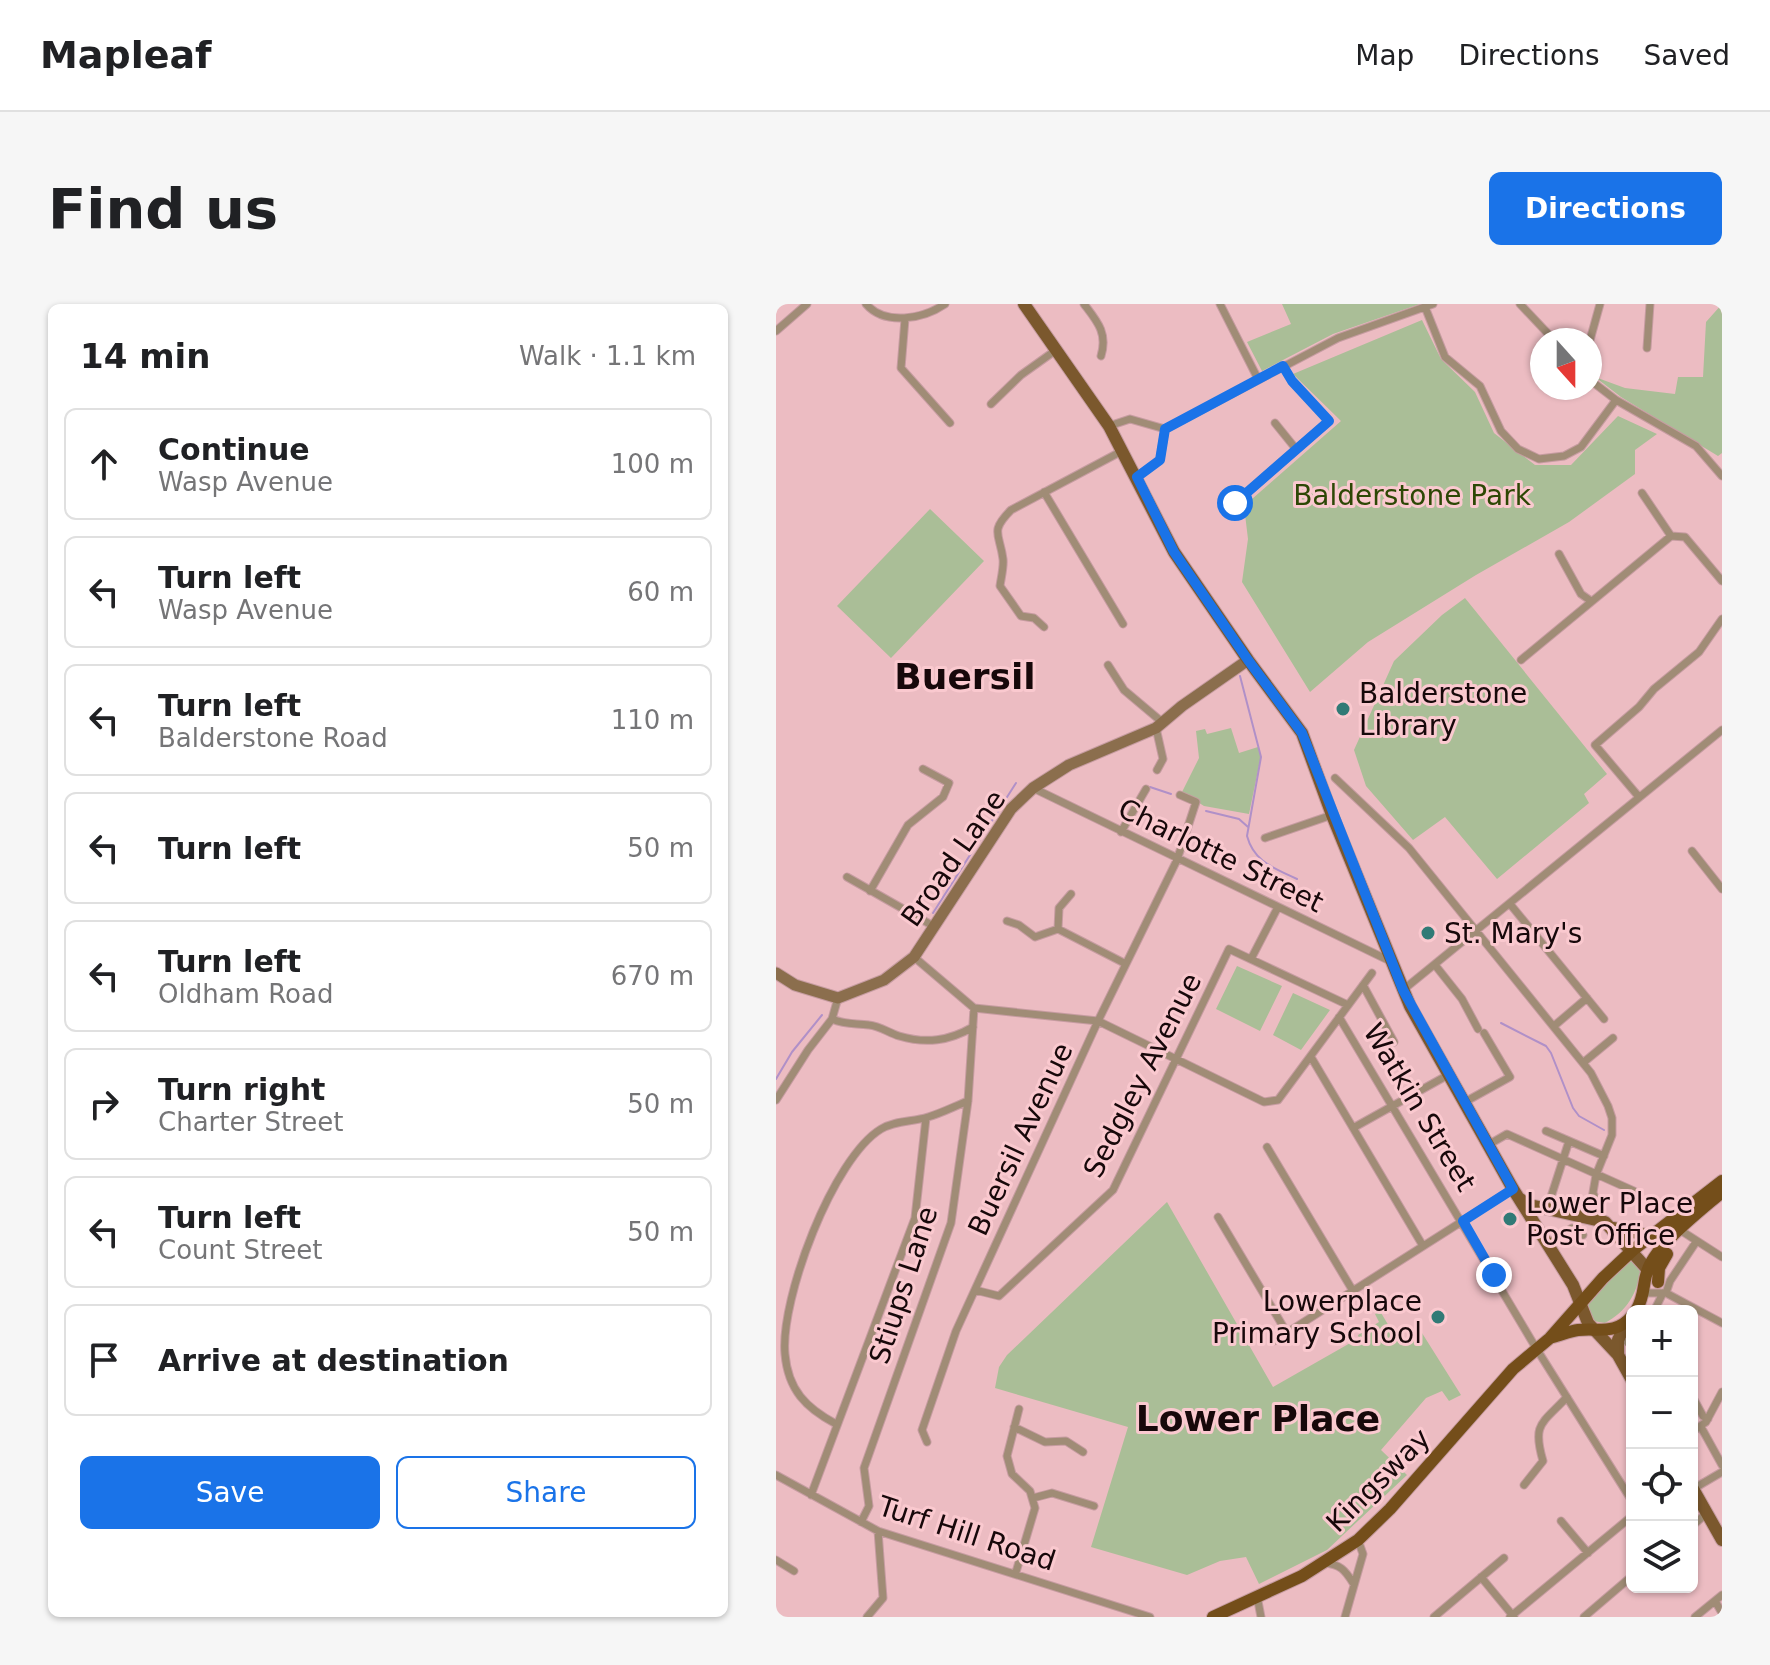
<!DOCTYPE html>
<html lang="en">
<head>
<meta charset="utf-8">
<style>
	:root { --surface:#fff; --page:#f6f6f6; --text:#202124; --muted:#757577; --line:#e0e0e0; --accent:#1a73e8 }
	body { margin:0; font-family:"DejaVu Sans",sans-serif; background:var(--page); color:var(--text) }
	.controls { position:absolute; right:24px; bottom:24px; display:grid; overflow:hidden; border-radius:12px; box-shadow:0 2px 6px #0004 }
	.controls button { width:72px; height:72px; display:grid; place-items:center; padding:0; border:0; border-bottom:2px solid var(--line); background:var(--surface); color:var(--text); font:40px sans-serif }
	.compass { position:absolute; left:754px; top:24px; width:72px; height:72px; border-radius:50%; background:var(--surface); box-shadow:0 2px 6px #0004; rotate:159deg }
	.stop { position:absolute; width:24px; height:24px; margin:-18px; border:6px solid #1a73e8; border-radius:50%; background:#fff }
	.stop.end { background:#1a73e8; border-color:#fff; box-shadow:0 2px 8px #0008 }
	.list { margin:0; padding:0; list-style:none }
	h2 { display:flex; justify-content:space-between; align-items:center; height:104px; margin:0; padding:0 32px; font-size:34px }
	h2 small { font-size:26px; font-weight:400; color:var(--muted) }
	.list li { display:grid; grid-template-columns:52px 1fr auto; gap:24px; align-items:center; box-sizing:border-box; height:112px; margin:0 16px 16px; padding:0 16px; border:2px solid var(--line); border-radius:12px }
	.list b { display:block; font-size:30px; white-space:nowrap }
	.list p { margin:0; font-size:26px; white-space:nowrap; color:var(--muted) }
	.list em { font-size:26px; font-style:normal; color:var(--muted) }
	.actions { display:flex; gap:16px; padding:24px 32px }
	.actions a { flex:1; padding:18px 0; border:2px solid var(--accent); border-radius:12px; text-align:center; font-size:28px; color:var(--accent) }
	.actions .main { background:var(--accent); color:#fff }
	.icon { flex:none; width:44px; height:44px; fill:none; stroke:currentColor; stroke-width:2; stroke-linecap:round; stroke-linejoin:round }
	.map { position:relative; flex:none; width:946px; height:1313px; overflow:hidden; border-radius:12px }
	header { display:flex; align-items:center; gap:48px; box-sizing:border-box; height:112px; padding:0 40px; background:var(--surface); border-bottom:2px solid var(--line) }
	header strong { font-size:38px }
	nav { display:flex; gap:44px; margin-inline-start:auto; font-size:28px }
	.intro { display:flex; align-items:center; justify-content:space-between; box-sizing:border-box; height:192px; padding:0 48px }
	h1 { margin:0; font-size:56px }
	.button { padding:20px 36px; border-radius:12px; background:var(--accent); color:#fff; font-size:28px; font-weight:700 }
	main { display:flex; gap:48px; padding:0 48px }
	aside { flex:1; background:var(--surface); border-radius:12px; box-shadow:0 2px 6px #0004 }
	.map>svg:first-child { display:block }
	.green { fill:#aabe97 }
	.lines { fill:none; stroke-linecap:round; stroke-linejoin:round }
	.stream { stroke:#b090c8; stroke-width:2 }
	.minor-casing { stroke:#c69ca1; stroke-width:9 }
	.secondary-casing { stroke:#c69ca1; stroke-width:13 }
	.primary-casing { stroke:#c69ca1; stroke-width:14 }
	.trunk-casing { stroke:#c69ca1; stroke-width:14 }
	.minor { stroke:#a08c76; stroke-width:7 }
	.secondary { stroke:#8b6e4d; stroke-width:11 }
	.primary { stroke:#7b582d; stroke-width:12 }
	.trunk { stroke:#744e1a; stroke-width:12 }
	.route { stroke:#1a73e8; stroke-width:10 }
	.poi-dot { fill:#317a76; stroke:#fac9cf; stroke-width:3 }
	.labels { text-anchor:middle; stroke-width:6; stroke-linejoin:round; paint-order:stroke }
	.park-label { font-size:28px; fill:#2d4705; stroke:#fac9cf }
	.poi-label { font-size:28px; fill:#17080a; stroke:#fac9cf; text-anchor:start }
	.street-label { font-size:28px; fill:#17080a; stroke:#fac9cf }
	.district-label { font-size:36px; font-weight:bold; fill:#17080a; stroke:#fac9cf }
</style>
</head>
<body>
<header>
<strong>Mapleaf</strong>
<nav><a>Map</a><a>Directions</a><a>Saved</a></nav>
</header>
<div class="intro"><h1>Find us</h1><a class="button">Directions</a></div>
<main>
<aside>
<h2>14 min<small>Walk · 1.1 km</small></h2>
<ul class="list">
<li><svg class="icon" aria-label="ahead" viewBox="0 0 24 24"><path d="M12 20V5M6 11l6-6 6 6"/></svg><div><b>Continue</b><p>Wasp Avenue</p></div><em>100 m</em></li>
<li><svg class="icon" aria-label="left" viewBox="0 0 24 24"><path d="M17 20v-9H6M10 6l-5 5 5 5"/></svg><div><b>Turn left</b><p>Wasp Avenue</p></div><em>60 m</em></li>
<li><svg class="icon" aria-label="left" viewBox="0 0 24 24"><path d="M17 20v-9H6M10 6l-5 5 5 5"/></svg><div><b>Turn left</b><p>Balderstone Road</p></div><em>110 m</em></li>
<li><svg class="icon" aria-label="left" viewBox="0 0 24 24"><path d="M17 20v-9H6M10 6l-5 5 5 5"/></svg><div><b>Turn left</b></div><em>50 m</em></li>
<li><svg class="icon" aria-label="left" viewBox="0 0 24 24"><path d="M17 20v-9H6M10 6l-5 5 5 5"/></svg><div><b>Turn left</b><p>Oldham Road</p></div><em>670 m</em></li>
<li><svg class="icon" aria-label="right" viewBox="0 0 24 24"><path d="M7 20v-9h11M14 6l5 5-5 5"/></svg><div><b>Turn right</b><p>Charter Street</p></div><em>50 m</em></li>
<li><svg class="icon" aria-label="left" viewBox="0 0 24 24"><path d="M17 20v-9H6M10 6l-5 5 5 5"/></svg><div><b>Turn left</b><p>Count Street</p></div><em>50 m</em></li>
<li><svg class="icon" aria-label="arrive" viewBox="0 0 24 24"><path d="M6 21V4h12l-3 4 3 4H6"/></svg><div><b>Arrive at destination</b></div></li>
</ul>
<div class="actions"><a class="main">Save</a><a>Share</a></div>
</aside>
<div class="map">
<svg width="946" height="1313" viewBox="0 0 946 1313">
	<rect width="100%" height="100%" fill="#ecbcc2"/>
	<path class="green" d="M 506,0 L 644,0 L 557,30 L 486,67 L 471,38 L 515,20 Z
		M 946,0 L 946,149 L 942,152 L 845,93 L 819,73 L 849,84 L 899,90 L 902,73 L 927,73 L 930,18 Z
		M 646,16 L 665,55 L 699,88 L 718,129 L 759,161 L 795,161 L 842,112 L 881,130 L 859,146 L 859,170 L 793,218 L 700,271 L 592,338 L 534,388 L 466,278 L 472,235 L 468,202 L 565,117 L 517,70 Z
		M 154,205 L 208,257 L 115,354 L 61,302 Z
		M 689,294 L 831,470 L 808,490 L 813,499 L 721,575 L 669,513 L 637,536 L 590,482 L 578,446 L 618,357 L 666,311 Z
		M 455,424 L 463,449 L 482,443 L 485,452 L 473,510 L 428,502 L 406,488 L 423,454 L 420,427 L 429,425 L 431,430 Z
		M 461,662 L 506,682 L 484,727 L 440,705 Z
		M 517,689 L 554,706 L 525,746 L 497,731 Z
		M 391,898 L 497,1083 L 583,1034 L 582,1031 L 603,1018 L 599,1010 L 604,1007 L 624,1041 L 646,1029 L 685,1091 L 673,1097 L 666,1087 L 650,1094 L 605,1146 L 631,1171 L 551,1246 L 483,1280 L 470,1253 L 444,1257 L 411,1271 L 315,1243 L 352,1123 L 219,1084 L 223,1063 L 231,1051 Z
		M 855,954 L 865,966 C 861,990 850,1008 829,1019 L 817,1017 L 810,1000 Z"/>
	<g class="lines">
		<path class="stream" d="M 464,372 L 485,453 L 471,532 C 478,558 498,564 521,575
			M 374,483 L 395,490
			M 430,507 L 463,515 L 472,523
			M 157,609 L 240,479
			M 725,719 L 770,742 L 775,749 L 797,804 L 803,812 L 828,826
			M 0,775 L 16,748 L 46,711"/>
		<defs>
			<path id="minor" d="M 90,0 C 109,22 147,15 169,0
				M 308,0 C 321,17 332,29 325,52
				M 444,0 L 482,75
				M 744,0 L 778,36
				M 649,3 L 669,53 L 704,82 L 725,127 L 742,145 L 763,155 L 788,152 L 805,143 L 840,96
				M 129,15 L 125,64 L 174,119
				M 0,27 L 31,0
				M 814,36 L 824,0
				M 871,44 L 874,0
				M 814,76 L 840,96 L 920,142 L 946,172
				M 215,100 L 245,71 L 280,46
				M 499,119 L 520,145
				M 333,122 L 354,115 L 389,125
				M 389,125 L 562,34 L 657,0
				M 361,173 L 384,156 L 389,125
				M 268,188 L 347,320
				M 866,189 L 895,232
				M 459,199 L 553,117 L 516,77 L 507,62
				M 783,250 L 805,290 L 815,297
				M 268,323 L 258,314 L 245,312 L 224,282 C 225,274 228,263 227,255 C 224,230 213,228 235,206 L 346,147
				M 745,356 L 895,232 L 909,233 L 946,277
				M 332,361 L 348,386 L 386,418
				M 380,424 L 387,455 L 381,466
				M 559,474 L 633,544 L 815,769 L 832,802 L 836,814 L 836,831 L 820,871 L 815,900 L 812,906 L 805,910
				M 257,484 L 614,657
				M 863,493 L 819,441 L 863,403 L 878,385 L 923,348 L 946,315
				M 345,528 L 370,485
				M 489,534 L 556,511
				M 916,547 L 946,585
				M 71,573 L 159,623
				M 94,587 L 132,521 L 167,493 L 173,479 L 147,465
				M 734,600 L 828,715
				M 231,617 L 243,621 L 259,633 L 282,625 L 350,660
				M 282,625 L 283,604 L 295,590
				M 138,653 L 198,704 L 322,717 L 488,798 L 502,796 L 596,669
				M 475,655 L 502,603
				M 659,661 L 686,695 L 702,725
				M 587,681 L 618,738
				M 627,686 L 946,426
				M 563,713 L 760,1044 L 856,1197
				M 56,715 C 70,721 79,719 93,721 C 104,722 113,729 123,732 C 150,740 173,737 197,723
				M 778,722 L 811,694
				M 535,753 L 647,942
				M 808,758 L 837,734
				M 0,796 L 32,746 L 56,715 L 62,694
				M 687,799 L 734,773 L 708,729
				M 577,824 L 672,771
				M 770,827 L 828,852
				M 712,841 L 731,830 L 858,887
				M 491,843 L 577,987
				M 818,891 L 820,903 L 828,916
				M 774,896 L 793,837
				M 442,913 L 511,1029
				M 904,926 L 946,953
				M 772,940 L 796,924 L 807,931
				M 199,986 L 223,992 L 337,886 L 453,645 L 572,701
				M 869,989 L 890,989 L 946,1019
				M 890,989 L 894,977 L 920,938
				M 878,1007 L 887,989
				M 498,1037 L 737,885
				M 851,1038 L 856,1035
				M 916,1092 L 927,1112 L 932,1115
				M 60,1120 C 30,1104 12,1086 9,1050 C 4,995 57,854 105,825 C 120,816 137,818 152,813 C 166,809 179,802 192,797
				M 238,1123 L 269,1138 L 290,1137 L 307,1148
				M 925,1123 L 946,1161
				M 916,1128 L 930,1118 L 946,1088
				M 151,1138 L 146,1126 L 180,1027 L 322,717 L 401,556 L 420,498 L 404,491
				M 0,1171 L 102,1227 L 374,1313
				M 748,1181 L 767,1157 C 756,1119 766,1120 791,1093
				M 917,1185 L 946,1168
				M 35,1191 L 139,914 L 150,814
				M 257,1194 L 276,1189 L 318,1202
				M 785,1217 L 812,1249
				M 85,1218 L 93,1202 L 88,1164 L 175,919 L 192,797 L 198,704
				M 916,1222 L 931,1209
				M 0,1256 L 18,1267
				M 548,1259 C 564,1260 569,1266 577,1279
				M 240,1268 L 259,1204 L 254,1187 L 236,1170 L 231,1152 L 243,1105
				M 705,1273 L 738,1313
				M 481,1292 L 485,1313
				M 939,1297 L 946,1309
				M 91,1313 L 107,1294 L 102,1227
				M 569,1313 L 587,1250 L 582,1236
				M 658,1313 L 728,1254
				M 734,1313 L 856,1212
				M 808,1313 L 856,1272
				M 919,1313 L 946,1291"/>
			<path id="secondary" d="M 0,669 L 19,681 L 62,694 L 108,676 L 138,653 L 235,505 L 257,484 L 293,461 L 380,424 L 406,402 L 472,356"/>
			<path id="primary" d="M 248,0 L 333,122 L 398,248 L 472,356 L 526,429 L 556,511 L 634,702 L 737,885 L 797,981 L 812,1019 L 842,1051 L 856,1076
				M 744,895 L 754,901 L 829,918 L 872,966
				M 838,924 L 875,932
				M 842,1051 L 842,1036 L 851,1018
				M 916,1183 L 946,1236"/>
			<path id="trunk" d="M 882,978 L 883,964 L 891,950
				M 860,1007 C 870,989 866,980 872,965 C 883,938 924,907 946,888
				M 777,1033 C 785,1031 794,1027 802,1026 C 823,1024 840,1031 856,1012
				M 437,1313 L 526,1272 L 582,1236 L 614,1205 L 737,1065 L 774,1034 L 827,974 L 857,946 L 946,877"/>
		</defs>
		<use href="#minor" class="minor-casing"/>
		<use href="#secondary" class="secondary-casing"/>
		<use href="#primary" class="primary-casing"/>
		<use href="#trunk" class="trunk-casing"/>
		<use href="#minor" class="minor"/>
		<use href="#secondary" class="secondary"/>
		<use href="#primary" class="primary"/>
		<use href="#trunk" class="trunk"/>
	</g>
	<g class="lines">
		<path class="route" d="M 459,199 L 553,117 L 516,77 L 507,62 L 389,125 L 384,156 L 361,173 L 398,248 L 472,356 L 526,429 L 627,686 L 737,885 L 687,917 L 718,971"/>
	</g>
	<g class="poi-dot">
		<circle cx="567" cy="405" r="8"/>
		<circle cx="652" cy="629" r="8"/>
		<circle cx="734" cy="915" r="8"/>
		<circle cx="662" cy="1013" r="8"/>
	</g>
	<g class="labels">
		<g class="park-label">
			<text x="636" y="201">Balderstone Park</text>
		</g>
		<g class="poi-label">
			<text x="583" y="399">Balderstone<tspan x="583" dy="32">Library</tspan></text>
			<text x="668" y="639">St. Mary's</text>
			<text x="750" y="909">Lower Place<tspan x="750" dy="32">Post Office</tspan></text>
			<text x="646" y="1007" text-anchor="end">Lowerplace<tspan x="646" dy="32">Primary School</tspan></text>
		</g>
		<g class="street-label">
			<text transform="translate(445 551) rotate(26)" y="10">Charlotte Street</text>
			<text transform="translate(177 554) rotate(-55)" y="10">Broad Lane</text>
			<text transform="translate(366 771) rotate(-63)" y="10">Sedgley Avenue</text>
			<text transform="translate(644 803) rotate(59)" y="10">Watkin Street</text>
			<text transform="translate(244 835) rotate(-65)" y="10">Buersil Avenue</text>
			<text transform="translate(127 981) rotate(-72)" y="10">Stiups Lane</text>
			<text transform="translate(602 1176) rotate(-45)" y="10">Kingsway</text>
			<text transform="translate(191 1229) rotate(18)" y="10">Turf Hill Road</text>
		</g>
		<g class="district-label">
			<text x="189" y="385">Buersil</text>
			<text x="482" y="1127">Lower Place</text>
		</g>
	</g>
</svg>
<div class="controls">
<button>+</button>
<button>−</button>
<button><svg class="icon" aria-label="locate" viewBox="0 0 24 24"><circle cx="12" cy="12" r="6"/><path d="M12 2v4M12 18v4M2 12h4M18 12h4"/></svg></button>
<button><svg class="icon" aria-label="layers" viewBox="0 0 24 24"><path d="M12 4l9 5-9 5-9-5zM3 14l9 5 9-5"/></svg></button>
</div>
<svg class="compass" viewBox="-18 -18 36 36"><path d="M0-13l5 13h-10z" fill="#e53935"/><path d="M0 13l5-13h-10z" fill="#757577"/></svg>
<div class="stop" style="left:459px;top:199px"></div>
<div class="stop end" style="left:718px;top:971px"></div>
</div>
</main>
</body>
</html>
